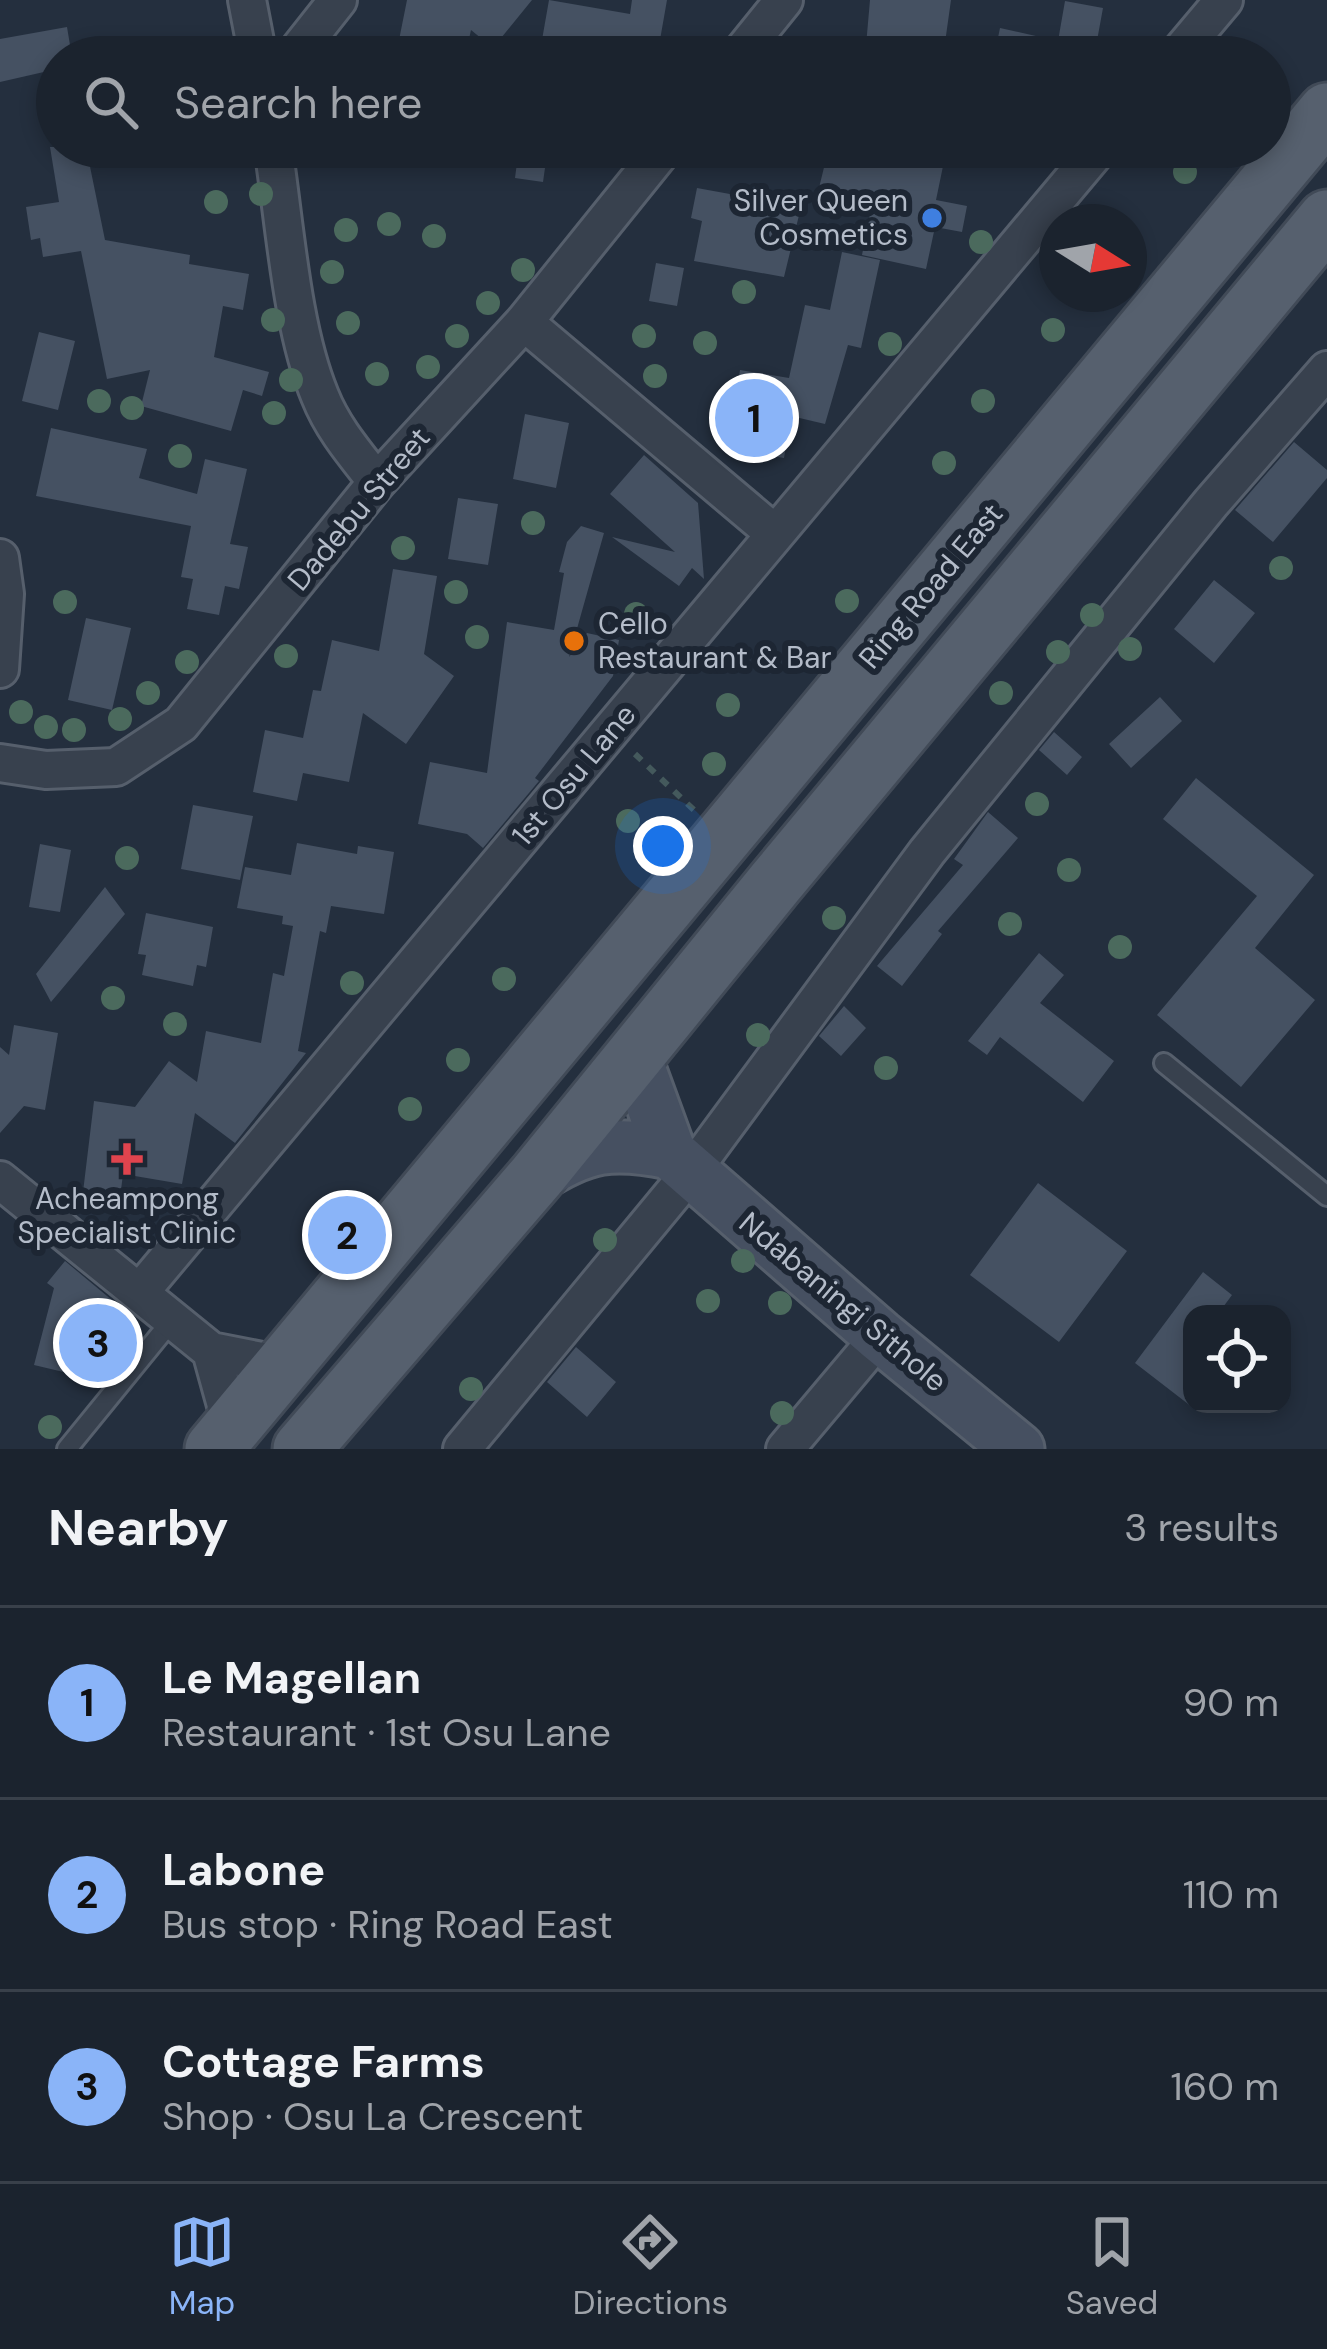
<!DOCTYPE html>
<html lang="en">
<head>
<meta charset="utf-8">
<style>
	:root { --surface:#1b232e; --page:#242b36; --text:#f1f3f6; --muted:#a0a4aa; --line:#39404a; --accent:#8ab4f8 }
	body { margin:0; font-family:"DM Sans",sans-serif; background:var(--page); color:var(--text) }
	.controls { position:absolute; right:36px; bottom:36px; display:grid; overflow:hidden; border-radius:24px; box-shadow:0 6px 18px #0003 }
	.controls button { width:108px; height:108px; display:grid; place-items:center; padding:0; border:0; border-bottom:3px solid var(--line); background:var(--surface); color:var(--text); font:60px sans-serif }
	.compass { position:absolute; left:1039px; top:204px; width:108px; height:108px; border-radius:50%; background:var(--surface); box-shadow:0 6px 18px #0003; rotate:101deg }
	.you { position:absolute; left:663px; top:846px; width:42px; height:42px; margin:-30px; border:9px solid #fff; border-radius:50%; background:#1a73e8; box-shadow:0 0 0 18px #1a73e833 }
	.badge { display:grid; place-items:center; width:78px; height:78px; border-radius:50%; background:var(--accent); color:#111; font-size:39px; font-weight:700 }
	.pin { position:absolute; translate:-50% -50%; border:6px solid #fff; box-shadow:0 3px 12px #0006 }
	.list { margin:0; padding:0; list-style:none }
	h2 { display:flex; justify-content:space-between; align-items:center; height:156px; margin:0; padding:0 48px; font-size:51px }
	h2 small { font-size:39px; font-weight:400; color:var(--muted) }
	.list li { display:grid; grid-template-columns:78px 1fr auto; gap:36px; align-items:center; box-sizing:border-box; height:192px; padding:0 48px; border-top:3px solid var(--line) }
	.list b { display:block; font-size:45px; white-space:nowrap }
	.list p { margin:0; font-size:39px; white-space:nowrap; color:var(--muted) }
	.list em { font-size:39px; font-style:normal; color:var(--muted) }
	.icon { flex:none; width:66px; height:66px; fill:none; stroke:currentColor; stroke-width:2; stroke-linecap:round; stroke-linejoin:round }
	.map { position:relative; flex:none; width:1327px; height:1449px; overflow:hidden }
	.search { position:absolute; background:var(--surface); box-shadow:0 6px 18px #0003; left:36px; right:36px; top:36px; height:132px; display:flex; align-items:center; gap:30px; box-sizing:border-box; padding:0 42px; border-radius:66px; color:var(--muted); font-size:45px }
	.sheet { height:732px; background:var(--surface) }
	nav { display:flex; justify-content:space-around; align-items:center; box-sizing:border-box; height:168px; border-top:3px solid var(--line); background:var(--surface); font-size:33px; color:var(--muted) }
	nav a { display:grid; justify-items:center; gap:6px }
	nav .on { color:var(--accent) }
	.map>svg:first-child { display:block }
	.building { fill:#455162 }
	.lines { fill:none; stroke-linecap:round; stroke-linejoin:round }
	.lane-casing { stroke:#565f6c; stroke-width:24 }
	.street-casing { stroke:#565f6c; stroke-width:42 }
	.secondary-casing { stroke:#565f6c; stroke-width:57 }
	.primary-casing { stroke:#414a57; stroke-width:63 }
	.path { stroke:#44595c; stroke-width:6; stroke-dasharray:9 9; stroke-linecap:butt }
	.lane { stroke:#38414e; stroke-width:18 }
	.street { stroke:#38414e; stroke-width:36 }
	.secondary { stroke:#465061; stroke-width:51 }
	.primary { stroke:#56606e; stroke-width:57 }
	.tree { fill:#4b6a5d }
	.shop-dot { fill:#3f7fe0; stroke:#1d2633; stroke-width:4.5 }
	.food-dot { fill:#e8710a; stroke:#1d2633; stroke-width:4.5 }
	.health-dot { fill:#e0444e; stroke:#1d2633; stroke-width:4.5 }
	.labels { text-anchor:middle; stroke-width:12; stroke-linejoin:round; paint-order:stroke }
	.poi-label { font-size:30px; fill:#b4bcc9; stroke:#1d2633; text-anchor:end }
	.street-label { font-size:30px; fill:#b4bcc9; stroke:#1d2633 }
</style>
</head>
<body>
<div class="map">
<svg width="1327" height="1449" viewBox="0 0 1327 1449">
	<rect width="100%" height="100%" fill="#242f3e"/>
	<path class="building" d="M 407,0 L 532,0 L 493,48 L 471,30 L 465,57 L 432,57 L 397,50 Z
		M 549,0 L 630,14 L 632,0 L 667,0 L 657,57 L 539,57 Z
		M 870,0 L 951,0 L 943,57 L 865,57 Z
		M 1065,1 L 1103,8 L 1094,57 L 994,57 L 1000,28 L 1058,41 Z
		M 67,27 L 72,57 L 57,57 L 57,69 L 0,82 L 0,39 Z
		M 50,147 L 86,147 L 105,240 L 190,255 L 189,264 L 249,274 L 243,310 L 223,306 L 214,357 L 269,372 L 262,396 L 243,390 L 231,431 L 141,406 L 150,370 L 107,379 L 81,251 L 43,257 L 40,238 L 31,240 L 26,207 L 59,202 Z
		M 519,147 L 548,147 L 543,182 L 515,178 Z
		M 829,147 L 947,147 L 936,200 L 967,206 L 962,232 L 935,227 L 926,269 L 862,255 L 871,208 L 817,196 Z
		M 697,188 L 801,207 L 784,277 L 694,261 L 702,221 L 691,218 Z
		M 842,252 L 880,260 L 861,348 L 848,345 L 825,424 L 791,416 L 784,458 L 727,448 L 740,370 L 789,378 L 805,305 L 830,310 Z
		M 656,263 L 684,268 L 677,306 L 649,301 Z
		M 39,332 L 75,341 L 58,410 L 22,401 Z
		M 525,414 L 569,423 L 556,488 L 513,479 Z
		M 51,428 L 147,449 L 139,478 L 197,494 L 205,459 L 247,469 L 230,544 L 248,547 L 239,589 L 225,586 L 219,615 L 187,609 L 193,579 L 181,577 L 191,526 L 36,496 Z
		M 1294,442 L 1327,470 L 1327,478 L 1273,542 L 1235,510 Z
		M 644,455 L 698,503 L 704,579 L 692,568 L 679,586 L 612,537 L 675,552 L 610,494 Z
		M 458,498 L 498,504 L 488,565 L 448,559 Z
		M 581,526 L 604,533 L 569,657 L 587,633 L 619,640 L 613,676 L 535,778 L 539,781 L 483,848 L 467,834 L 418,824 L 430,762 L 487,773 L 507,622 L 554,630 L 564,573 L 559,572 L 567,542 Z
		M 393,569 L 437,576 L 424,654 L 454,676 L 406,744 L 363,713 L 349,782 L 303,773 L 297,801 L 253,792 L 265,730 L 303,738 L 313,690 L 321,691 L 332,640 L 379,651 Z
		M 1214,580 L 1255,613 L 1214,663 L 1174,629 Z
		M 86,618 L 131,628 L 112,710 L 68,700 Z
		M 1160,697 L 1182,721 L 1131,768 L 1109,744 Z
		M 1054,732 L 1082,757 L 1067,775 L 1039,750 Z
		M 1196,778 L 1314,875 L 1255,948 L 1315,1000 L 1241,1087 L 1157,1015 L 1257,896 L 1163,819 Z
		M 193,805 L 253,816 L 240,880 L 181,869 Z
		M 988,812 L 1018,838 L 938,931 L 942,934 L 902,986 L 877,966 L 963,865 L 954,859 Z
		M 297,843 L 357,854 L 358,846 L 394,852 L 384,914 L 331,906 L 326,933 L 320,931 L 298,1051 L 306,1053 L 235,1143 L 195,1113 L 182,1184 L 123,1174 L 120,1198 L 83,1192 L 94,1101 L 135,1107 L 169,1061 L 197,1082 L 206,1031 L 261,1043 L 273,973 L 284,976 L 293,926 L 282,924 L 283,916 L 237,908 L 245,867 L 291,875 Z
		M 40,844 L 71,850 L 60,912 L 29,907 Z
		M 105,887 L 125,914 L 51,1002 L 36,974 Z
		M 146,913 L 213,927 L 206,967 L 197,965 L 193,986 L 142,975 L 146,955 L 138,954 Z
		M 1039,953 L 1064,975 L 1040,1003 L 1114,1061 L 1083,1102 L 1000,1037 L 987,1055 L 968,1041 Z
		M 844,1006 L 866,1028 L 841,1056 L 819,1036 Z
		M 14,1025 L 58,1033 L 45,1110 L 24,1106 L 0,1133 L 0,1047 L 9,1055 Z
		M 1038,1183 L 1127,1251 L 1059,1342 L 970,1275 Z
		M 65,1261 L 119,1306 L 102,1328 L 91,1319 L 76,1375 L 34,1365 L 54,1288 L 47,1283 Z
		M 1203,1272 L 1232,1295 L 1218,1314 L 1192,1314 L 1192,1407 L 1135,1363 Z
		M 576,1347 L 616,1382 L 587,1417 L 547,1382 Z"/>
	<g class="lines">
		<defs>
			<path id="lane" d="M 1164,1063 L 1327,1196
				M 67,1449 L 173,1319"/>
			<path id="street" d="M 247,0 L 258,57
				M 293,57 L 338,0
				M 738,57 L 784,0
				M 1176,57 L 1224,0
				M 273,147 C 285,224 291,326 320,396 C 333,429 356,455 377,482
				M 524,322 L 774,533
				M 0,558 L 5,594 L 0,669
				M 0,763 L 46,770 L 116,767 L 181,724 L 377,482 L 524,322 L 665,147
				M 0,1180 L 211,1351 L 282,1365
				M 140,1292 L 1100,147
				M 211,1351 L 232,1427
				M 462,1449 L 691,1172 L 927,852 L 1211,503 L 1327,370
				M 785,1449 L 880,1336"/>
			<path id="secondary" d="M 635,1057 L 670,1153 L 880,1336 L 1018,1449
				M 536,1177 C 586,1145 612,1141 670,1153"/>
			<path id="primary" d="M 214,1449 L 1327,112
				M 302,1449 L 536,1177 L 775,883 L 1327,219"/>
		</defs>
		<use href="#lane" class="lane-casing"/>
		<use href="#street" class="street-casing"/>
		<use href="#secondary" class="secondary-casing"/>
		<use href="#primary" class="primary-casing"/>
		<path class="path" d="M 635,754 L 695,811"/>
		<use href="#lane" class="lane"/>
		<use href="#street" class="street"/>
		<use href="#secondary" class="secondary"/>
		<use href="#primary" class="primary"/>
	</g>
	<g class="tree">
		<circle cx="1185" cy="172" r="12"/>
		<circle cx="261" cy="194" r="12"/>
		<circle cx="216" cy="202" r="12"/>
		<circle cx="389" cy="224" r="12"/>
		<circle cx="346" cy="230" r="12"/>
		<circle cx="434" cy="236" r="12"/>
		<circle cx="981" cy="242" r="12"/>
		<circle cx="523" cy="270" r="12"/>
		<circle cx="332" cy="272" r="12"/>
		<circle cx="744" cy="292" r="12"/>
		<circle cx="488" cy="303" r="12"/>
		<circle cx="273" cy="320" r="12"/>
		<circle cx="348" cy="323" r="12"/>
		<circle cx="1053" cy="330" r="12"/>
		<circle cx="457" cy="336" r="12"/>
		<circle cx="644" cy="336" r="12"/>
		<circle cx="705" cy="343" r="12"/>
		<circle cx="890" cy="344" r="12"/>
		<circle cx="428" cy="367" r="12"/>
		<circle cx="377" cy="374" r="12"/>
		<circle cx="655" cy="376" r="12"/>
		<circle cx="291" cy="380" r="12"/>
		<circle cx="99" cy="401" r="12"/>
		<circle cx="983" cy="401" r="12"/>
		<circle cx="132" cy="408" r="12"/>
		<circle cx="274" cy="413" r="12"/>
		<circle cx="180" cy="456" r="12"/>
		<circle cx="944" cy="463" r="12"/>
		<circle cx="533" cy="523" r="12"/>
		<circle cx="403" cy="548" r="12"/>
		<circle cx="1281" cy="568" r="12"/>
		<circle cx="456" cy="592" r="12"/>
		<circle cx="847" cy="601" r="12"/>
		<circle cx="65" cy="602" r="12"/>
		<circle cx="636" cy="614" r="12"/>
		<circle cx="1092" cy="615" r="12"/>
		<circle cx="477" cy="637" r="12"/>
		<circle cx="1130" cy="649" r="12"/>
		<circle cx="1058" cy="652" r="12"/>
		<circle cx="286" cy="656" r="12"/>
		<circle cx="187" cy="662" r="12"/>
		<circle cx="148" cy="693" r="12"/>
		<circle cx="1001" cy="693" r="12"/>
		<circle cx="728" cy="705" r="12"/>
		<circle cx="21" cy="712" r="12"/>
		<circle cx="120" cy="719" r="12"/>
		<circle cx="46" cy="727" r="12"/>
		<circle cx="74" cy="730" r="12"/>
		<circle cx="714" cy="764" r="12"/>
		<circle cx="1037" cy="804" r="12"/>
		<circle cx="628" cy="821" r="12"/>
		<circle cx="127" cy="858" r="12"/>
		<circle cx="1069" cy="870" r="12"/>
		<circle cx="834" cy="918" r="12"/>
		<circle cx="1010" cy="924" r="12"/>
		<circle cx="1120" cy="947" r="12"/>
		<circle cx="504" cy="979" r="12"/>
		<circle cx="352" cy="983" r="12"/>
		<circle cx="113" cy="998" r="12"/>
		<circle cx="175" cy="1024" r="12"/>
		<circle cx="758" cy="1035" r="12"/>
		<circle cx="458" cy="1060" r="12"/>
		<circle cx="886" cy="1068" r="12"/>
		<circle cx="410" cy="1109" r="12"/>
		<circle cx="605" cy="1240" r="12"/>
		<circle cx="743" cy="1261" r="12"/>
		<circle cx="708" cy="1301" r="12"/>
		<circle cx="780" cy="1303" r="12"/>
		<circle cx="471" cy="1389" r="12"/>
		<circle cx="782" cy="1413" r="12"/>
		<circle cx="50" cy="1427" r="12"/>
	</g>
	<circle class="shop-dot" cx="932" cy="218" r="12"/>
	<circle class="food-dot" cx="574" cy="641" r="12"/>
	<path class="health-dot" d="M121 1141h12v12h12v12h-12v12h-12v-12h-12v-12h12z"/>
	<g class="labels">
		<g class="poi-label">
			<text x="908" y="211">Silver Queen<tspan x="908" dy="34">Cosmetics</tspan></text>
			<text x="598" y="634" text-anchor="start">Cello<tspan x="598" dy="34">Restaurant &amp; Bar</tspan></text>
			<text x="127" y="1209" text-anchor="middle">Acheampong<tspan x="127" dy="34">Specialist Clinic</tspan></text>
		</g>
		<g class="street-label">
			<text transform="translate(359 509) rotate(-50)" y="10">Dadebu Street</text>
			<text transform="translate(931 586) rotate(-50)" y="10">Ring Road East</text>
			<text transform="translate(574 775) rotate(-50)" y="10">1st Osu Lane</text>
			<text transform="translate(843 1302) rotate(40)" y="10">Ndabaningi Sithole</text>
		</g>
	</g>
</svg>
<div class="controls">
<button><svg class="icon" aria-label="locate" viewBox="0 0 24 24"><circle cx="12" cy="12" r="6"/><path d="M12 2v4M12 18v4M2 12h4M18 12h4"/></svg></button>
</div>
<svg class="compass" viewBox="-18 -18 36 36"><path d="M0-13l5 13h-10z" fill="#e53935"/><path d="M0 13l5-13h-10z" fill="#a0a4aa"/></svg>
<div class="you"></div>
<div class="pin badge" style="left:754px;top:418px">1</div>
<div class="pin badge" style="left:347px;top:1235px">2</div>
<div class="pin badge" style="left:98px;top:1343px">3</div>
<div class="search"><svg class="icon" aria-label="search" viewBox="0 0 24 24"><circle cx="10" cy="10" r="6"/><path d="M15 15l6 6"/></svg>Search here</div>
</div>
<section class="sheet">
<h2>Nearby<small>3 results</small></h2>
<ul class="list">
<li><span class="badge">1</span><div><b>Le Magellan</b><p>Restaurant · 1st Osu Lane</p></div><em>90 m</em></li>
<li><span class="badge">2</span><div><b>Labone</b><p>Bus stop · Ring Road East</p></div><em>110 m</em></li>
<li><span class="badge">3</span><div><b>Cottage Farms</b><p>Shop · Osu La Crescent</p></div><em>160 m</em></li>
</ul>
</section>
<nav>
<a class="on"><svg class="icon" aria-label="map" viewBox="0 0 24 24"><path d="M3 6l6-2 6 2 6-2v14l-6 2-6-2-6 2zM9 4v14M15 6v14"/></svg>Map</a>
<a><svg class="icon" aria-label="directions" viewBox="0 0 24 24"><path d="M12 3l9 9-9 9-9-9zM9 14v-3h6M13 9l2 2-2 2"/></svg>Directions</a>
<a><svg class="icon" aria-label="saved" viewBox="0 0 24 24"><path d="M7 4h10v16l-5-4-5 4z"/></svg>Saved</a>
</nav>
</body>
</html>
